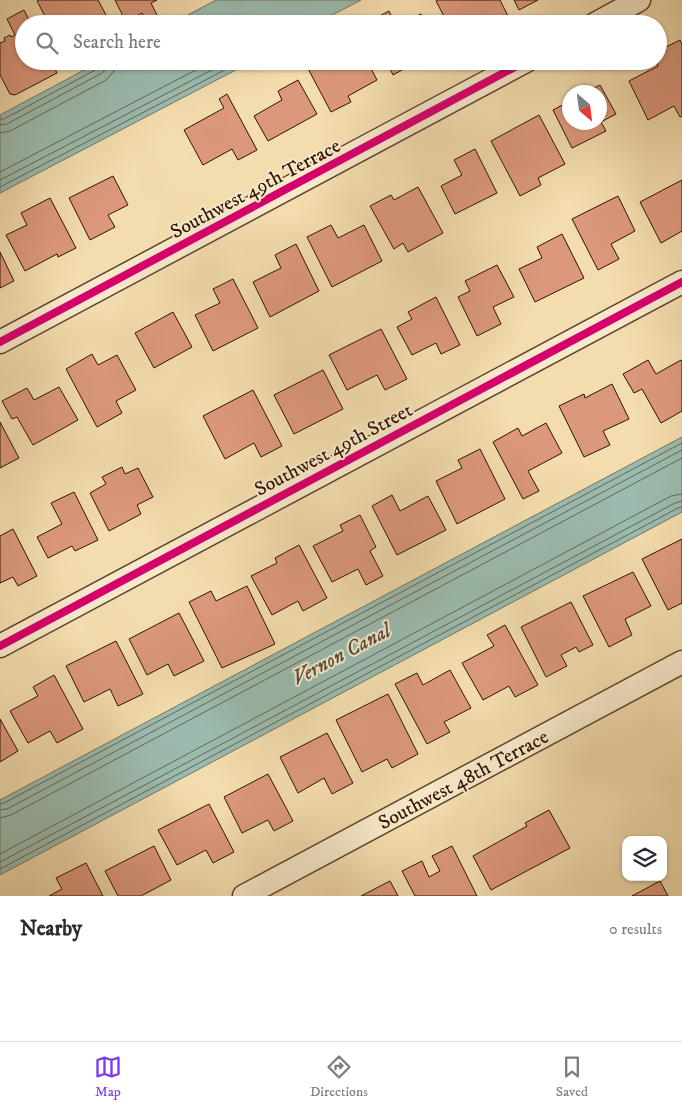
<!DOCTYPE html>
<html lang="en">
<head>
<meta charset="utf-8">
<style>
	:root { --surface:#fff; --page:#f2f2f3; --text:#2b2b33; --muted:#7c7c81; --line:#e1e1e2; --accent:#7c3aed }
	body { margin:0; font-family:"IM FELL DW Pica",serif; background:var(--page); color:var(--text) }
	.controls { position:absolute; right:15px; bottom:15px; display:grid; overflow:hidden; border-radius:10px; box-shadow:0 1px 4px #0004 }
	.controls button { width:45px; height:45px; display:grid; place-items:center; padding:0; border:0; border-bottom:1px solid var(--line); background:var(--surface); color:var(--text); font:25px sans-serif }
	.compass { position:absolute; left:562px; top:85px; width:45px; height:45px; border-radius:50%; background:var(--surface); box-shadow:0 1px 4px #0004; rotate:152deg }
	.list { margin:0; padding:0; list-style:none }
	h2 { display:flex; justify-content:space-between; align-items:center; height:65px; margin:0; padding:0 20px; font-size:21px }
	h2 small { font-size:16px; font-weight:400; color:var(--muted) }
	.icon { flex:none; width:28px; height:28px; fill:none; stroke:currentColor; stroke-width:2; stroke-linecap:round; stroke-linejoin:round }
	.map { position:relative; flex:none; width:682px; height:896px; overflow:hidden }
	.search { position:absolute; background:var(--surface); box-shadow:0 1px 4px #0004; left:15px; right:15px; top:15px; height:55px; display:flex; align-items:center; gap:12px; box-sizing:border-box; padding:0 18px; border-radius:28px; color:var(--muted); font-size:19px }
	.sheet { height:145px; background:var(--surface) }
	nav { display:flex; justify-content:space-around; align-items:center; box-sizing:border-box; height:70px; border-top:1px solid var(--line); background:var(--surface); font-size:14px; color:var(--muted) }
	nav a { display:grid; justify-items:center; gap:2px }
	nav .on { color:var(--accent) }
	.map>svg:first-child { display:block }
	.water { fill:#9bbbae; stroke:#6f7769 }
	.lines { fill:none; stroke-linecap:round; stroke-linejoin:round }
	.shore { stroke:#646658; stroke-width:1 }
	.building { fill:#dc987c; stroke:#2e1202 }
	.minor-casing { stroke:#5f442d; stroke-width:25 }
	.minor { stroke:#f7e8ca; stroke-width:22 }
	.cycleway-casing { stroke:#f7e8ca; stroke-width:11 }
	.cycleway { stroke:#d6006c; stroke-width:8 }
	.labels { text-anchor:middle; stroke-width:4; stroke-linejoin:round; paint-order:stroke }
	.street-label { font-size:20px; fill:#2e1202; stroke:#f7e8ca }
	.water-label { font-size:21px; font-style:italic; fill:#544d3e; stroke:#f7e8ca }
</style>
</head>
<body>
<div class="map">
<svg width="682" height="896" viewBox="0 0 682 896">
	<rect width="100%" height="100%" fill="#f3dcad"/>
	<filter id="stains"><feTurbulence type="fractalNoise" baseFrequency=".004" numOctaves="4"/><feColorMatrix values="0 0 0 0 .2 0 0 0 0 .09 0 0 0 0 .02 0 0 0 .5 -.17"/></filter>
	<radialGradient id="worn" r=".72"><stop offset=".6" stop-color="#630" stop-opacity="0"/><stop offset="1" stop-color="#630" stop-opacity=".3"/></radialGradient>
	<path class="water" d="M 216,0 L 361,0 L 315,24 L 171,24 Z
		M 101,61 L 253,61 L 0,193 L 0,115 Z
		M 682,437 L 682,512 L 0,875 L 0,800 Z"/>
	<g class="lines">
		<path class="shore" d="M 0,119 L 4,119 L 99,68 L 102,61
			M 0,125 L 7,124 L 102,73 L 107,68 L 108,61
			M 0,133 L 10,131 L 106,80 L 114,71 L 116,61
			M 0,172 L 213,61
			M 0,180 L 229,61
			M 0,187 L 242,61
			M 0,804 L 4,803 L 682,443
			M 0,810 L 7,809 L 682,450
			M 0,818 L 11,815 L 682,458
			M 0,854 L 671,496 L 682,494
			M 0,862 L 675,503 L 682,501
			M 0,869 L 678,508 L 682,507"/>
	</g>
	<path class="building" d="M 39,0 L 98,0 L 106,15 L 89,24 L 49,24 L 37,1 Z
		M 115,0 L 157,0 L 151,3 L 158,17 L 147,22 L 142,13 L 126,22 Z
		M 438,0 L 500,0 L 508,16 L 494,24 L 487,24 L 485,21 L 480,24 L 448,24 L 436,1 Z
		M 514,0 L 538,0 L 519,10 Z
		M 24,10 L 31,24 L 24,24 L 24,61 L 51,61 L 57,73 L 15,95 L 10,94 L 0,75 L 0,43 L 5,41 L 4,38 L 10,35 L 11,37 L 15,35 L 7,19 Z
		M 389,11 L 395,24 L 366,24 L 366,23 Z
		M 421,14 L 426,24 L 403,24 Z
		M 680,40 L 682,44 L 682,116 L 680,117 L 674,106 L 648,120 L 629,81 L 658,66 L 656,61 L 658,61 L 658,51 Z
		M 304,61 L 367,61 L 377,80 L 348,96 L 351,102 L 331,112 Z
		M 386,61 L 418,61 L 393,75 Z
		M 298,80 L 317,114 L 268,141 L 254,116 L 282,100 L 278,91 Z
		M 600,85 L 616,114 L 601,122 L 606,131 L 572,148 L 553,110 L 570,101 L 570,122 L 600,122 L 600,92 L 586,92 Z
		M 227,94 L 257,150 L 238,160 L 232,149 L 203,165 L 184,130 L 224,108 L 219,99 Z
		M 539,115 L 565,164 L 538,178 L 541,185 L 520,196 L 491,141 Z
		M 475,149 L 497,193 L 455,214 L 441,186 L 462,175 L 454,160 Z
		M 113,176 L 128,205 L 108,215 L 115,227 L 90,240 L 69,198 Z
		M 682,180 L 682,231 L 661,243 L 640,202 Z
		M 418,187 L 443,233 L 408,252 L 403,243 L 394,249 L 370,206 L 391,195 L 394,200 Z
		M 618,196 L 635,231 L 611,244 L 619,259 L 598,270 L 572,219 Z
		M 50,198 L 76,248 L 58,257 L 57,254 L 25,271 L 6,235 L 27,225 L 21,213 Z
		M 331,225 L 338,238 L 364,225 L 382,261 L 332,287 L 307,237 Z
		M 562,234 L 584,278 L 535,302 L 519,269 L 542,258 L 537,247 Z
		M 296,244 L 319,291 L 270,317 L 253,282 L 281,268 L 275,255 Z
		M 0,252 L 14,281 L 0,288 Z
		M 497,265 L 514,297 L 493,307 L 501,324 L 477,336 L 458,297 L 470,291 L 465,281 Z
		M 233,279 L 258,328 L 213,351 L 195,315 L 220,303 L 213,289 Z
		M 436,297 L 460,345 L 441,354 L 436,343 L 412,355 L 397,327 L 412,319 L 408,312 Z
		M 173,312 L 192,347 L 154,368 L 135,333 Z
		M 381,329 L 407,379 L 385,390 L 377,375 L 347,390 L 329,355 Z
		M 92,354 L 98,365 L 117,355 L 136,390 L 116,401 L 122,413 L 97,427 L 66,369 Z
		M 648,360 L 656,374 L 681,360 L 682,362 L 682,411 L 661,423 L 642,389 L 634,393 L 623,374 Z
		M 323,370 L 343,409 L 294,434 L 274,395 Z
		M 612,384 L 629,419 L 603,431 L 610,445 L 584,457 L 559,406 L 584,394 L 585,398 Z
		M 59,387 L 78,420 L 33,445 L 17,417 L 12,419 L 2,401 L 27,388 L 34,400 Z
		M 253,390 L 282,446 L 261,457 L 254,443 L 225,459 L 203,416 Z
		M 0,422 L 19,458 L 0,468 Z
		M 546,423 L 562,453 L 528,471 L 539,491 L 523,499 L 493,442 L 518,428 L 522,436 Z
		M 480,449 L 505,499 L 457,524 L 436,481 L 462,468 L 458,460 Z
		M 122,467 L 125,474 L 138,468 L 153,497 L 137,505 L 141,514 L 109,531 L 90,493 L 106,484 L 102,477 Z
		M 74,492 L 98,540 L 75,551 L 72,546 L 48,558 L 37,537 L 62,524 L 51,503 Z
		M 392,495 L 400,511 L 428,496 L 446,530 L 397,555 L 372,506 Z
		M 360,515 L 376,547 L 370,551 L 383,576 L 366,585 L 358,569 L 332,582 L 313,546 L 343,531 L 340,525 Z
		M 13,529 L 37,576 L 18,586 L 13,577 L 0,583 L 0,536 Z
		M 682,539 L 682,603 L 668,610 L 642,559 Z
		M 299,545 L 327,598 L 303,611 L 298,601 L 272,615 L 251,576 L 277,563 L 275,558 Z
		M 633,572 L 651,606 L 625,619 L 632,635 L 609,647 L 583,596 Z
		M 247,586 L 275,644 L 222,668 L 189,602 L 211,591 L 216,601 Z
		M 571,602 L 593,645 L 579,652 L 576,647 L 561,655 L 567,666 L 546,677 L 521,627 Z
		M 179,613 L 204,661 L 174,676 L 168,664 L 147,675 L 129,639 Z
		M 505,625 L 538,685 L 515,697 L 509,686 L 483,700 L 462,663 L 494,646 L 487,635 Z
		M 116,641 L 143,694 L 118,706 L 110,689 L 84,702 L 66,666 Z
		M 450,670 L 471,708 L 444,722 L 450,732 L 427,744 L 395,684 L 417,673 L 423,685 Z
		M 54,675 L 83,729 L 57,743 L 50,731 L 28,743 L 10,711 L 38,696 L 33,687 Z
		M 388,694 L 418,754 L 392,768 L 387,759 L 362,772 L 336,720 Z
		M 0,719 L 18,751 L 0,762 Z
		M 327,733 L 353,783 L 332,794 L 324,778 L 298,793 L 280,757 Z
		M 268,774 L 293,821 L 274,831 L 268,820 L 242,833 L 224,797 Z
		M 209,804 L 234,852 L 213,863 L 206,850 L 177,865 L 158,830 Z
		M 549,810 L 570,848 L 491,890 L 473,856 L 527,826 L 525,823 Z
		M 154,846 L 171,880 L 141,896 L 118,896 L 105,871 Z
		M 452,846 L 477,896 L 415,896 L 402,871 L 422,861 L 429,877 L 440,871 L 432,856 Z
		M 86,863 L 103,896 L 49,896 L 62,889 L 56,878 Z
		M 390,881 L 398,896 L 361,896 Z
		M 660,881 L 668,896 L 632,896 Z"/>
	<g class="lines">
		<defs>
			<path id="minor" d="M 595,24 L 639,0
				M 0,342 L 526,61
				M 0,646 L 682,282
				M 244,896 L 682,662"/>
		</defs>
		<use href="#minor" class="minor-casing"/>
		<use href="#minor" class="minor"/>
		<defs>
			<path id="cycleway" d="M 0,342 L 526,61
				M 0,646 L 682,282"/>
		</defs>
		<use href="#cycleway" class="cycleway-casing"/>
		<use href="#cycleway" class="cycleway"/>
	</g>
	<g class="labels">
		<g class="street-label">
			<text transform="translate(255 188) rotate(-28)" y="7">Southwest 49th Terrace</text>
			<text transform="translate(333 449) rotate(-28)" y="7">Southwest 49th Street</text>
			<text transform="translate(463 779) rotate(-28)" y="7">Southwest 48th Terrace</text>
		</g>
		<g class="water-label">
			<text transform="translate(341 654) rotate(-28)" y="7">Vernon Canal</text>
		</g>
	</g>
	<rect width="100%" height="100%" filter="url(#stains)"/>
	<rect width="100%" height="100%" fill="url(#worn)"/>
</svg>
<div class="controls">
<button><svg class="icon" aria-label="layers" viewBox="0 0 24 24"><path d="M12 4l9 5-9 5-9-5zM3 14l9 5 9-5"/></svg></button>
</div>
<svg class="compass" viewBox="-18 -18 36 36"><path d="M0-13l5 13h-10z" fill="#e53935"/><path d="M0 13l5-13h-10z" fill="#7c7c81"/></svg>
<div class="search"><svg class="icon" aria-label="search" viewBox="0 0 24 24"><circle cx="10" cy="10" r="6"/><path d="M15 15l6 6"/></svg>Search here</div>
</div>
<section class="sheet">
<h2>Nearby<small>0 results</small></h2>
<ul class="list">
</ul>
</section>
<nav>
<a class="on"><svg class="icon" aria-label="map" viewBox="0 0 24 24"><path d="M3 6l6-2 6 2 6-2v14l-6 2-6-2-6 2zM9 4v14M15 6v14"/></svg>Map</a>
<a><svg class="icon" aria-label="directions" viewBox="0 0 24 24"><path d="M12 3l9 9-9 9-9-9zM9 14v-3h6M13 9l2 2-2 2"/></svg>Directions</a>
<a><svg class="icon" aria-label="saved" viewBox="0 0 24 24"><path d="M7 4h10v16l-5-4-5 4z"/></svg>Saved</a>
</nav>
</body>
</html>
